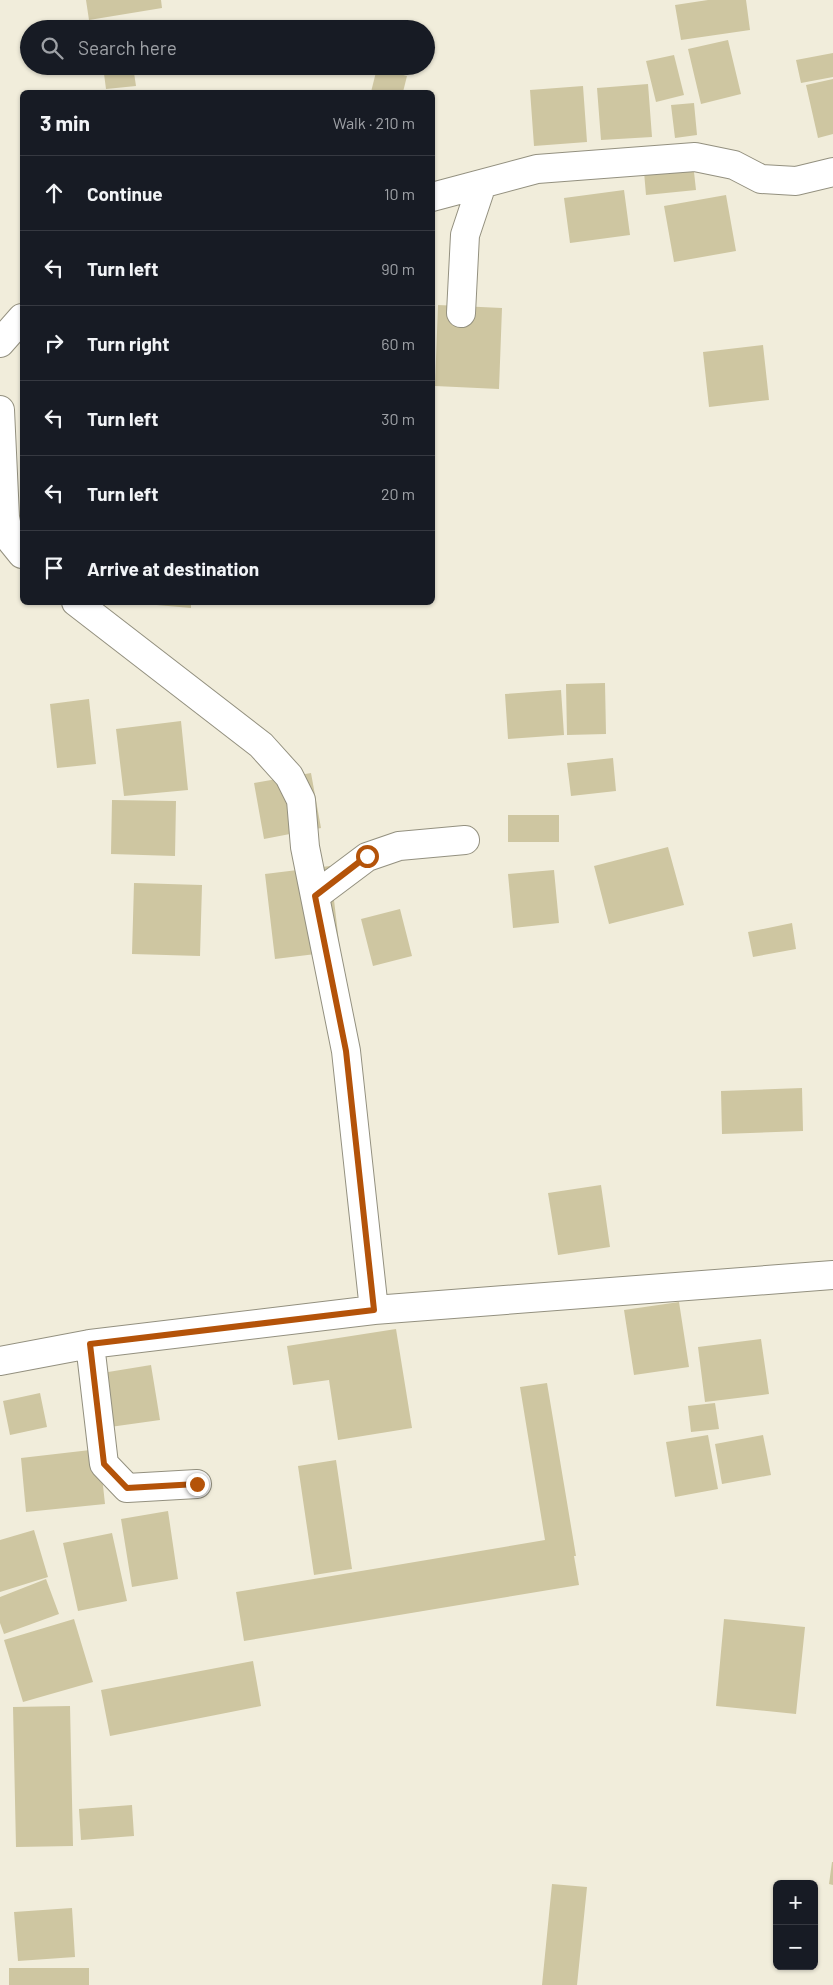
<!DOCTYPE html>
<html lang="en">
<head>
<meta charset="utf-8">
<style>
	:root { --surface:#171b24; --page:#20242c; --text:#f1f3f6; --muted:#9ea1a6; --line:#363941 }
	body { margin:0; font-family:Barlow,sans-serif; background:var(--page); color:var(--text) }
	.controls { position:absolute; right:15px; bottom:15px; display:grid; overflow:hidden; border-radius:8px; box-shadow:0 1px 4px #0004 }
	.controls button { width:45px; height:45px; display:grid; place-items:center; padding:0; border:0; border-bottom:1px solid var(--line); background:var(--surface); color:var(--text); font:25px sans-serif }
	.stop { position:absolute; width:15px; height:15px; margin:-11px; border:4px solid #b45309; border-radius:50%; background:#fff }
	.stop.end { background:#b45309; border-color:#fff; box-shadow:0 1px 5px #0008 }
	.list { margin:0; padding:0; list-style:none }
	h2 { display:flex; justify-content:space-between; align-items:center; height:65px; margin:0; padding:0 20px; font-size:21px }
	h2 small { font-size:16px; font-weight:400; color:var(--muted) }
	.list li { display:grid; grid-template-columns:32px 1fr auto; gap:15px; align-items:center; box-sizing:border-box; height:75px; padding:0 20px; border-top:1px solid var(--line) }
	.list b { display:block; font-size:19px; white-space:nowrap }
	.list em { font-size:16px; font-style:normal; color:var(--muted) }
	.icon { flex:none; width:28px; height:28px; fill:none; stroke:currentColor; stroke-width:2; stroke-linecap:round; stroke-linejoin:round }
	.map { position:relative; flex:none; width:833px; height:1985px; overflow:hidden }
	.search { position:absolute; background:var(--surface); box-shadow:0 1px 4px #0004; left:20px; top:20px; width:415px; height:55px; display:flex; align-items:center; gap:12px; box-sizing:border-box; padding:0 18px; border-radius:28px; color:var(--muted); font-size:19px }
	.panel { position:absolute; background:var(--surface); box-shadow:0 1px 4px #0004; left:20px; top:90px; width:415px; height:515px; border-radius:8px }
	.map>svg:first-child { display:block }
	.building { fill:#cec6a1 }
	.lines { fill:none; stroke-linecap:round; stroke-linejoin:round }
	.minor-casing { stroke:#93907f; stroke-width:30 }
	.minor { stroke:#fff; stroke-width:28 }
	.route { stroke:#b45309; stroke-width:6 }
</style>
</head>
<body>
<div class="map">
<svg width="833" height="1985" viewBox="0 0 833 1985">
	<rect width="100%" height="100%" fill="#f1eddb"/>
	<path class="building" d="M 86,0 L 161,0 L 162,8 L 89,20 Z
		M 708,0 L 746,0 L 750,30 L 681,40 L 675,5 Z
		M 728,40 L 741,94 L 701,104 L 688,49 Z
		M 833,53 L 833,77 L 801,83 L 796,60 Z
		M 674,55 L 684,95 L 656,102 L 646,61 Z
		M 103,66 L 133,66 L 136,86 L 106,89 Z
		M 377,68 L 407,76 L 403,92 L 371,92 Z
		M 833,79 L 833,134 L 818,138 L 806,85 Z
		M 648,84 L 652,137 L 601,140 L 597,88 Z
		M 583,86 L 587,142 L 534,146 L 530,90 Z
		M 694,103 L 697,135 L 675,138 L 671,105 Z
		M 692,154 L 696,190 L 646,195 L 643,160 Z
		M 624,190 L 630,235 L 570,243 L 564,198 Z
		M 726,195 L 736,251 L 674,262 L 664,206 Z
		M 438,305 L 502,308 L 499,389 L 435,386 Z
		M 763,345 L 769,400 L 709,407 L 703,352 Z
		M 145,602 L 191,602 L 191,608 L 145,604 Z
		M 605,683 L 606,734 L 567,735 L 566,684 Z
		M 561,690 L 564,735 L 508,739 L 505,694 Z
		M 89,699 L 96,764 L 57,768 L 50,704 Z
		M 181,721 L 188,790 L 124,796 L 116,729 Z
		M 613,758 L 616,791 L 571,796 L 567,763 Z
		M 311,773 L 321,828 L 264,839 L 254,783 Z
		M 112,800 L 176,801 L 175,856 L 111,854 Z
		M 508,815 L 559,815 L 559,842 L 508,842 Z
		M 668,847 L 684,905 L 609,924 L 594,866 Z
		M 330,866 L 340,951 L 275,959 L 265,874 Z
		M 554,870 L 559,923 L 513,928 L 508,874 Z
		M 134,883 L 202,885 L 200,956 L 132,954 Z
		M 400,909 L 412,956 L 373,966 L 361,919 Z
		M 792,923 L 796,949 L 753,957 L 748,932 Z
		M 802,1088 L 803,1131 L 722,1134 L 721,1091 Z
		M 601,1185 L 610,1247 L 558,1255 L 548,1193 Z
		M 679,1302 L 689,1367 L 634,1375 L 624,1310 Z
		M 396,1329 L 412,1428 L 338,1440 L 329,1380 L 293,1385 L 287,1346 Z
		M 761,1339 L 769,1394 L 705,1402 L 698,1347 Z
		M 151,1365 L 160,1420 L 110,1427 L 102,1373 Z
		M 547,1383 L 576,1556 L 574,1556 L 579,1585 L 244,1641 L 236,1592 L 545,1540 L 520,1387 Z
		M 40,1393 L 47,1427 L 10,1435 L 3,1401 Z
		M 715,1403 L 719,1429 L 691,1432 L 688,1406 Z
		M 708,1435 L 718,1489 L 675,1497 L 666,1442 Z
		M 763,1435 L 771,1475 L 722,1484 L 715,1444 Z
		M 99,1449 L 105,1504 L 26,1512 L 21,1458 Z
		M 336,1460 L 352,1569 L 314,1575 L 298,1466 Z
		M 168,1511 L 178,1579 L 132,1587 L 121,1519 Z
		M 34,1530 L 48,1577 L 0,1592 L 0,1540 Z
		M 112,1533 L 127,1601 L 78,1611 L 63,1543 Z
		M 46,1579 L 59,1614 L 4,1634 L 0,1623 L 0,1597 Z
		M 74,1619 L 93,1682 L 23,1702 L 4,1640 Z
		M 724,1619 L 805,1627 L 796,1714 L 716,1706 Z
		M 253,1661 L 261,1706 L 110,1736 L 101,1690 Z
		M 70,1706 L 73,1846 L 16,1847 L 13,1707 Z
		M 132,1805 L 134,1836 L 81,1840 L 79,1809 Z
		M 832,1862 L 833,1862 L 833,1885 L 829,1884 Z
		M 552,1884 L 587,1887 L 577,1985 L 542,1985 Z
		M 72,1908 L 75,1957 L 18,1961 L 14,1912 Z
		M 9,1968 L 89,1968 L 89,1985 L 9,1985 Z"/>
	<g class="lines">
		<defs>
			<path id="minor" d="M 432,197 L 537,169 L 695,157 L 734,165 L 761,179 L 796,181 L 833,172
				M 461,313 L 465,235 L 482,184
				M 0,343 L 22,318
				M 0,410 L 5,517 L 9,538 L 22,554
				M 76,602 L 261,745 L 289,776 L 301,800 L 305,847 L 346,1051 L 374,1310
				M 315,896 L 367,857 L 399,846 L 465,840
				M 90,1344 L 104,1464 L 127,1488 L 197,1484
				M 0,1361 L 90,1344 L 374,1310 L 833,1275"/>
		</defs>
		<use href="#minor" class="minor-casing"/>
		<use href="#minor" class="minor"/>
	</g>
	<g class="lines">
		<path class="route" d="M 197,1484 L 127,1488 L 104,1464 L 90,1344 L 374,1310 L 346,1051 L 315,896 L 367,856"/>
	</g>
</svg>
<div class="controls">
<button>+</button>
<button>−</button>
</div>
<div class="stop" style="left:367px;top:856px"></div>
<div class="stop end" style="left:197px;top:1484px"></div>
<div class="search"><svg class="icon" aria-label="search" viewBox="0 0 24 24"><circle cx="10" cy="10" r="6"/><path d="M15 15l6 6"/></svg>Search here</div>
<section class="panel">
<h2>3 min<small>Walk · 210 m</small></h2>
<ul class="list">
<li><svg class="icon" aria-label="ahead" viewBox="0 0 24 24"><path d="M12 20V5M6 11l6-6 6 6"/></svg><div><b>Continue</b></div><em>10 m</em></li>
<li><svg class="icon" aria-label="left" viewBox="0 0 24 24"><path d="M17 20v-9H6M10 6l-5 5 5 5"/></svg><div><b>Turn left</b></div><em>90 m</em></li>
<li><svg class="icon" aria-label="right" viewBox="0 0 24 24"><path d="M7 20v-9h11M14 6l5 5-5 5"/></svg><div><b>Turn right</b></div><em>60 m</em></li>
<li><svg class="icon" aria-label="left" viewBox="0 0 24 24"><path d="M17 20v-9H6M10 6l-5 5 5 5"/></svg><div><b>Turn left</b></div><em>30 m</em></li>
<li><svg class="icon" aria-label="left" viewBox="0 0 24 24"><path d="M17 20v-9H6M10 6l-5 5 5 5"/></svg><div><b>Turn left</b></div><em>20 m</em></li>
<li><svg class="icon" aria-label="arrive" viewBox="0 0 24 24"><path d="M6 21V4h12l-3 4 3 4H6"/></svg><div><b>Arrive at destination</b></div></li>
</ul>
</section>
</div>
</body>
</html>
